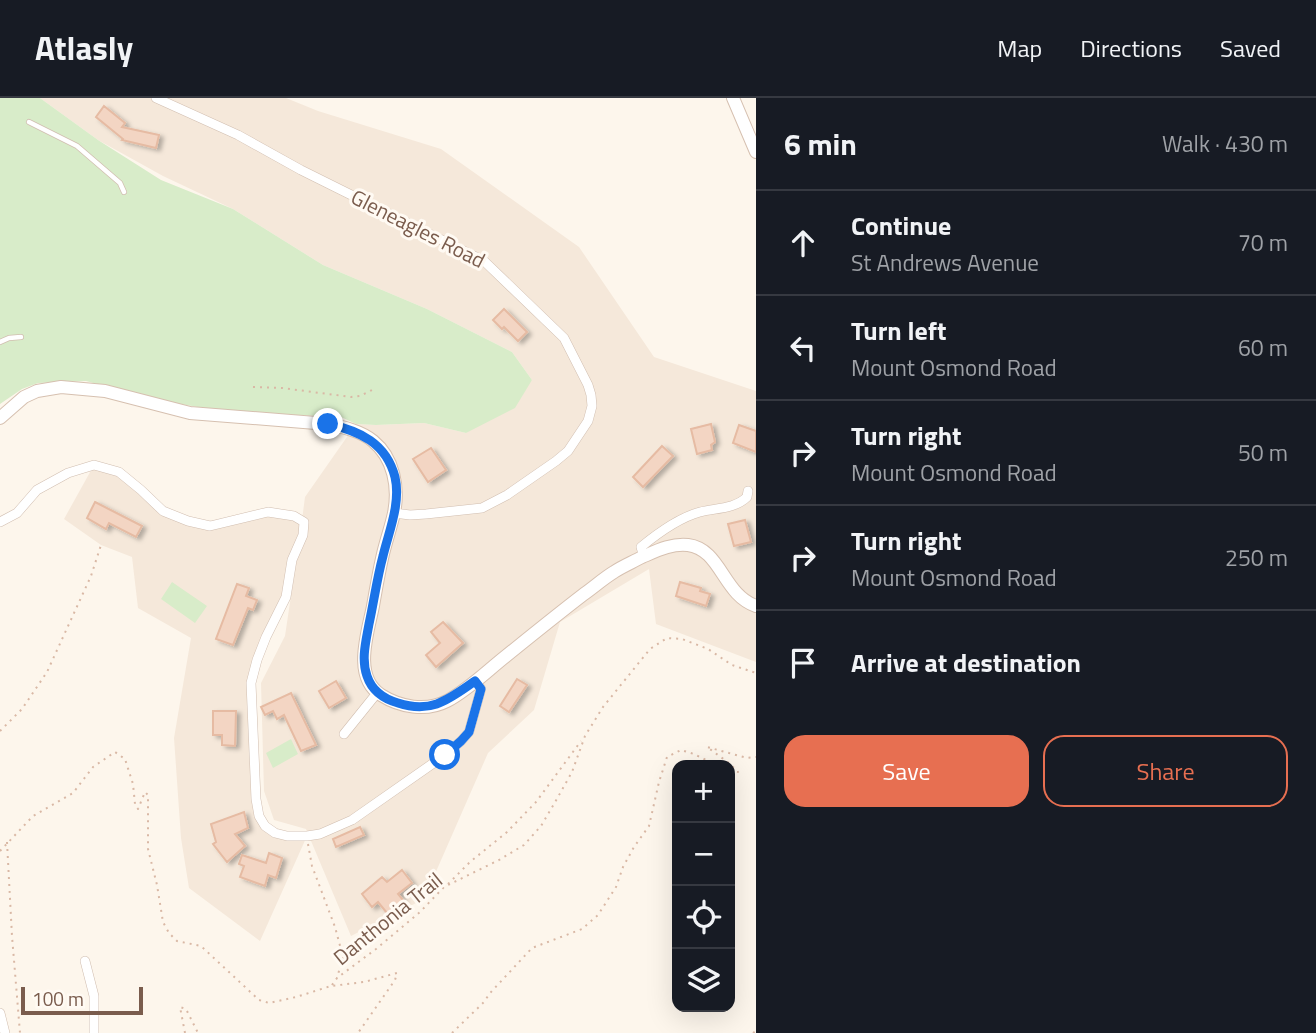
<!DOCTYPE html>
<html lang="en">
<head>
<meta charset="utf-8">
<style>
	:root { --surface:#171b24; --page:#242831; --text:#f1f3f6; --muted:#9ea1a6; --line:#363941; --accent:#e76f51 }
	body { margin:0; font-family:"Titillium Web",sans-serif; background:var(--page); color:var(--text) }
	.controls { position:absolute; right:21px; bottom:21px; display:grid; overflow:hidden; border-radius:14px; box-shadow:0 7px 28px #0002 }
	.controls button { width:63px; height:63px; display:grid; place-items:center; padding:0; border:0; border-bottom:2px solid var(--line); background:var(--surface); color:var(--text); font:35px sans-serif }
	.scale { position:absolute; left:21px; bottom:18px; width:122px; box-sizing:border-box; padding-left:7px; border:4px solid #7a5c4d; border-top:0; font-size:19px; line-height:24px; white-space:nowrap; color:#7a5c4d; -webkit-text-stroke:5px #fffaf3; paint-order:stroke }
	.stop { position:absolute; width:21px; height:21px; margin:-16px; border:5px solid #1a73e8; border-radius:50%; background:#fff }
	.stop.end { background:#1a73e8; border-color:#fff; box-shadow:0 2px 7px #0008 }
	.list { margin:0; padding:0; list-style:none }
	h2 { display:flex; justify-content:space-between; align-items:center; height:91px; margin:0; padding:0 28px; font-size:30px }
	h2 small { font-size:23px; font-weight:400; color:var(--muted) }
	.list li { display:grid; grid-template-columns:46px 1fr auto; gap:21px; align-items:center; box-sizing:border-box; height:105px; padding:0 28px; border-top:2px solid var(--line) }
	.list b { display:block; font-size:26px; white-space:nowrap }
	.list p { margin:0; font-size:23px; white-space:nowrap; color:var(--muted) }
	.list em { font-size:23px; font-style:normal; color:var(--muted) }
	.actions { display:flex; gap:14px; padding:21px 28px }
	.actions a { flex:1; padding:16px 0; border:2px solid var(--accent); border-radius:21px; text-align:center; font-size:24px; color:var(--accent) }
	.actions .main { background:var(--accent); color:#fff }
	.icon { flex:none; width:38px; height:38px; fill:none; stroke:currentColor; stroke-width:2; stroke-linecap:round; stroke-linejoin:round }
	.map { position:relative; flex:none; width:756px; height:935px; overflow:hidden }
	header { display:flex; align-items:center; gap:42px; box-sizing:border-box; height:98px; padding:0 35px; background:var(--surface); border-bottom:2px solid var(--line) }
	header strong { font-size:33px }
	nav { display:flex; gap:38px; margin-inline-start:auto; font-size:24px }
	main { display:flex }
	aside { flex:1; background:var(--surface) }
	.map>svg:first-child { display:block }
	.residential { fill:#f5e8da }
	.green { fill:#d8ecc9 }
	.building { fill:#f3d5c3; stroke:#e6bba3; stroke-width:2; filter:url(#shadow) }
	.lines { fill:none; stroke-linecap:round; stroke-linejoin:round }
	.lane-casing { stroke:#d1beb0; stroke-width:6 }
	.street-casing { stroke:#d1beb0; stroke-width:10 }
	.secondary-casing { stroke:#d6c0b0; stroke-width:14 }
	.path { stroke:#d9b8a5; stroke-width:2; stroke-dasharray:2 5; stroke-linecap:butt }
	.lane { stroke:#fff; stroke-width:4.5 }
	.street { stroke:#fff; stroke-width:9 }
	.secondary { stroke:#fff; stroke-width:12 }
	.route { stroke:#1a73e8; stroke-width:9 }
	.labels { text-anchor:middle; stroke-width:6; stroke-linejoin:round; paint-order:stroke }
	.street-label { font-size:21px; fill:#7a5c4d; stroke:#fffaf3 }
</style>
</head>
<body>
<header>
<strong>Atlasly</strong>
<nav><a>Map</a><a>Directions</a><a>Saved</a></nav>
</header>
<main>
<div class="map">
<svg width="756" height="935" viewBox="0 0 756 935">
	<defs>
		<filter id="shadow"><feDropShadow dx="4" dy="2.5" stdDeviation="2" flood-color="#0004"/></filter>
	</defs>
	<rect width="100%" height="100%" fill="#fdf6ec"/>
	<path class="residential" d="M 40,0 L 286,0 L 318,13 L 441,51 L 579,149 L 654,259 L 756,293 L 756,564 L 656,526 L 649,471 L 560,524 L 534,612 L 488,655 L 424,801 L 351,838 L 306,731 L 274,722 L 264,693 L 261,585 L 285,538 L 298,451 L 286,499 L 251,585 L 259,718 L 275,735 L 307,738 L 260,843 L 189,790 L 181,740 L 174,640 L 191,540 L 138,510 L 132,459 L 101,447 L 64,421 L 94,367 L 119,374 L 163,413 L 211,428 L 268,414 L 302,422 L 305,399 L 356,326 L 376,327 L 424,325 L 466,335 L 532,282 L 512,254 L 427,211 L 323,167 L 233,111 L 163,78 L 98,42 Z"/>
	<path class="green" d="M 0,0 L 40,0 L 98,42 L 161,82 L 233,111 L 323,167 L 427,211 L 512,254 L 532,282 L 515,310 L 466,335 L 424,325 L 376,327 L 356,326 L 341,319 L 225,314 L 148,300 L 86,283 L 38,285 L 22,291 L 0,306 Z
		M 172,484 L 207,508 L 195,525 L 161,501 Z
		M 291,641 L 298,656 L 273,670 L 266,655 Z"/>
	<path class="building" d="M 104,8 L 125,25 L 122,29 L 159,37 L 156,50 L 122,42 L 123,41 L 96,19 Z
		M 504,211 L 527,234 L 518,243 L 504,229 L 502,231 L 493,222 Z
		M 711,326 L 715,344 L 711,347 L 712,352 L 697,356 L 691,331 Z
		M 739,327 L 756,333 L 756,354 L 733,345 Z
		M 662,348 L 673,358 L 643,389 L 633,379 Z
		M 431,350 L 446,372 L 428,384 L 413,361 Z
		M 95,404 L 142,428 L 136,439 L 109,425 L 106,431 L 87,420 Z
		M 745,422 L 751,444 L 734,448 L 728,426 Z
		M 680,484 L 701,490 L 700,493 L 710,496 L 706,508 L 676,498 Z
		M 237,486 L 249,490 L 246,498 L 257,502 L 253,512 L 248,510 L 233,547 L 216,541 Z
		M 443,524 L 463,545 L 436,569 L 426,557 L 440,545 L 431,534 Z
		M 517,581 L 527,587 L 509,614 L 500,608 Z
		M 336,583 L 346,600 L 329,610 L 319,593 Z
		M 291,595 L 316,647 L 301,653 L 284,617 L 277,621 L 273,613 L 265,617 L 261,609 Z
		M 213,613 L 236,613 L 235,648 L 222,647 L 222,637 L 213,637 Z
		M 244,714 L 248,730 L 235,736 L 245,748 L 227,764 L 213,746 L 216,744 L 211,726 Z
		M 360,729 L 364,737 L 336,749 L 333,741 Z
		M 269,755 L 282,760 L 276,780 L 268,777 L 265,788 L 240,779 L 244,768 L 239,766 L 242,757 L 266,765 Z
		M 402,772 L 412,785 L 398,796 L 403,802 L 387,815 L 378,804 L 372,809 L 362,796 L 382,779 L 387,784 Z"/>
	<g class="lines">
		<defs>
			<path id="lane" d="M 29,24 L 77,48 L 120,85 L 124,94
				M 0,244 L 9,240 L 21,239"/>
			<path id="street" d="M 156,0 L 238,37 L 301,72 L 484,163 L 564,240 L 588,287 L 591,297 L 592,308 L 588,323 L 568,353 L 556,363 L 507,397 L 482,410 L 426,416 L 410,417 L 394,415
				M 0,424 L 17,415 L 37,392 L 68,375 L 94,367 L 119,374 L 141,392 L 163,413 L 188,423 L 210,428 L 268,414 L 294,418 L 304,424 L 303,437 L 292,462 L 286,499 L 266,539 L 257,562 L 251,585 L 256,701 L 259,718 L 265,728 L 275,735 L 287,738 L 307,738 L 320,736 L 352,722 L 445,657 L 461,643 L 469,634 L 481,591 L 475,583
				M 644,459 L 641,449 C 658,435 678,420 700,414 C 715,410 735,411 747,399 L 748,393
				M 344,636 L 377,595
				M 85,863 L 94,898 L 94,935
				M 0,915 L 5,935"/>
			<path id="secondary" d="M 733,0 L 756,54
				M 0,320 L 24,299 L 37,293 L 61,289 L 105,293 L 190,315 L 328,326 C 343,329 361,333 373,343 C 394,360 399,390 394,415 C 391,429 386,443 383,456 C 379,473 376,491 373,508 C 368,534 352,579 381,597 C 400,609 426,614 447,603 C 468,592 487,573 506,558 C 532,537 558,516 584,496 C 594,489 604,480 614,474 C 623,468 633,464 642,459 C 656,453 672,445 688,447 C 721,451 723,497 756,508"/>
		</defs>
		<use href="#lane" class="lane-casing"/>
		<use href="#street" class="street-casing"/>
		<use href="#secondary" class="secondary-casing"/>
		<path class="path" d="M 253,289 L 282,290 L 351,299 L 360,298 L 374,291
			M 0,633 L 22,611 L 47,574 L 91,478 L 101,447
			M 730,673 L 738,674 L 729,665 L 707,649 L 747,660 L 756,659
			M 7,744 L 12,838 L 20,935
			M 308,746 L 312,768 L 335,829 L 343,859 L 337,880
			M 0,753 L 33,718 L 73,695 L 93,669 L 115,654 L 125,661 L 133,686 L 135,706 L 138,711 L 145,694 L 148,697 L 148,751 L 157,787 L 163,824 L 169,835 L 177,843 L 201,848 L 259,902 L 269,905 L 296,899 L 331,888 L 364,884 L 397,875 L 395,882 L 358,935
			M 448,786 L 470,764 L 507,734 L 536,704 L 581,643
			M 332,887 L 337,880 L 376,851 L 420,814 L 444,789 L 499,762 L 524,747 L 541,728 L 554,706 L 572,674 L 585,638 L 603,609 L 650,551 L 667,540 L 682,541 L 708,551 L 732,567 L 756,575
			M 185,935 L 180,909 L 186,911 L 198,935
			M 452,935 L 483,905 L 491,894 L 532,850 L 582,831 L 598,817 L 616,789 L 623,769 L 634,749 L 649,728 L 659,684 L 667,659 L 681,652 L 694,656 L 716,667
			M 753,935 L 756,933"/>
		<use href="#lane" class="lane"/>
		<use href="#street" class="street"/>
		<use href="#secondary" class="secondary"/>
	</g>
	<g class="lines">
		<path class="route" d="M 328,326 C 360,333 386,345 395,379 C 401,405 389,433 383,458 C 377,480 374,503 369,526 C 366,543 361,561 367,578 C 372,593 384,601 398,605 C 432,616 449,601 475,583 L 481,591 L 469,634 L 461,643 L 445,657"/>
	</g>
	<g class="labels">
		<g class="street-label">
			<text transform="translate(418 131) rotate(27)" y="7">Gleneagles Road</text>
			<text transform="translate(388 821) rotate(-39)" y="7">Danthonia Trail</text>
		</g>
	</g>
</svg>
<div class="controls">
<button>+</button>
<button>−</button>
<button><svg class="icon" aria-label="locate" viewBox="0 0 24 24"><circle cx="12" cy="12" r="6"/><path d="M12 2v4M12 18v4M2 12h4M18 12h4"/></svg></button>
<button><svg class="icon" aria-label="layers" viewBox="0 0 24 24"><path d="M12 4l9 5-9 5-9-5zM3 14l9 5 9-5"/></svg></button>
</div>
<div class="scale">100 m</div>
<div class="stop" style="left:445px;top:657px"></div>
<div class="stop end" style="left:328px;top:326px"></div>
</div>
<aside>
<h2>6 min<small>Walk · 430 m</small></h2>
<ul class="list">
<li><svg class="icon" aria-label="ahead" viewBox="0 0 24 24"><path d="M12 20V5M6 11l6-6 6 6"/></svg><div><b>Continue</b><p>St Andrews Avenue</p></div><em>70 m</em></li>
<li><svg class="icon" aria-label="left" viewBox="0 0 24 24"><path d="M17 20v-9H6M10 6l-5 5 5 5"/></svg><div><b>Turn left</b><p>Mount Osmond Road</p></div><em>60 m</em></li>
<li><svg class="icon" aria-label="right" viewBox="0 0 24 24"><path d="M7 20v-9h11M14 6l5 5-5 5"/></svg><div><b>Turn right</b><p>Mount Osmond Road</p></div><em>50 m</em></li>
<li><svg class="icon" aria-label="right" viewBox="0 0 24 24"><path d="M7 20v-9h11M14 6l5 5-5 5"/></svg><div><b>Turn right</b><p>Mount Osmond Road</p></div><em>250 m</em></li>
<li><svg class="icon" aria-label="arrive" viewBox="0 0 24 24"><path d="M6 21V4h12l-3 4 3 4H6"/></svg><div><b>Arrive at destination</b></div></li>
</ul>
<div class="actions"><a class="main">Save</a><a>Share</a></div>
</aside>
</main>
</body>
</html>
